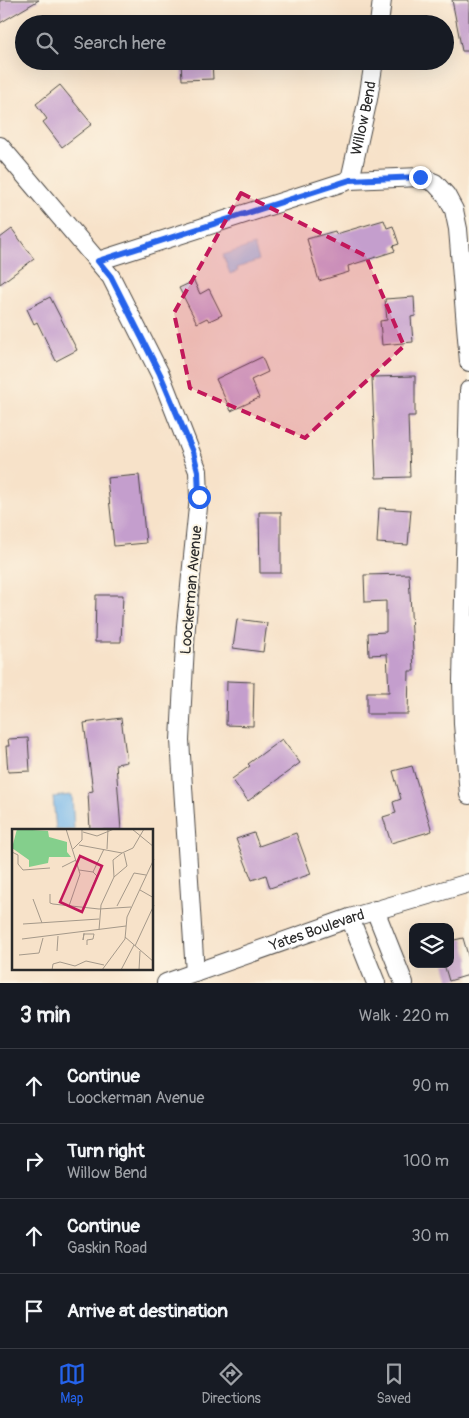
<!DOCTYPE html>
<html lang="en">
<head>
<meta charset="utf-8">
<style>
	:root { --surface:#171b24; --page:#242831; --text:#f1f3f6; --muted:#9ea1a6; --line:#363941; --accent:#2563eb }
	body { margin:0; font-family:Pangolin,sans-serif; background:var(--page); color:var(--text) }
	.controls { position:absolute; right:15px; bottom:15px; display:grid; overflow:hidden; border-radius:10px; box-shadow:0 5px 20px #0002 }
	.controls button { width:45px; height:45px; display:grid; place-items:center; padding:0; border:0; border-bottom:1px solid var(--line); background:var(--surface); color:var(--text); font:25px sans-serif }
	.stop { position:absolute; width:15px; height:15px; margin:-11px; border:4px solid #2563eb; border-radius:50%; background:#fff }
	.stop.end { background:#2563eb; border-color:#fff; box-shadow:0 1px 5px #0008 }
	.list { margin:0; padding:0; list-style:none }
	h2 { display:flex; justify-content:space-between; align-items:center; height:65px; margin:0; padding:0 20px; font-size:21px }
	h2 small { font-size:16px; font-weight:400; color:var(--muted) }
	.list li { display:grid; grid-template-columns:32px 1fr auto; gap:15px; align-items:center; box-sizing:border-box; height:75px; padding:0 20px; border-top:1px solid var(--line) }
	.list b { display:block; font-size:19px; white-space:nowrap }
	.list p { margin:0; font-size:16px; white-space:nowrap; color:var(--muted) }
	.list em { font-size:16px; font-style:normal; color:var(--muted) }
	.icon { flex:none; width:28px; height:28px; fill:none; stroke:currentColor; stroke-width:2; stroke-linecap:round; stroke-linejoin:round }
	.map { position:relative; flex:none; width:469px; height:983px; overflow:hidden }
	.search { position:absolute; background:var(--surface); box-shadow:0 5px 20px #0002; left:15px; right:15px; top:15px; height:55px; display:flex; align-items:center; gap:12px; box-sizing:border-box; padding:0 18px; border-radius:28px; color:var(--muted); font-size:19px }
	.sheet { height:365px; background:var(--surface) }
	nav { display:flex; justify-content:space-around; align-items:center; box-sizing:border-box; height:70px; border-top:1px solid var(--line); background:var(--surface); font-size:14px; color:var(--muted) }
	nav a { display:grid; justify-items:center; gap:2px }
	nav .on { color:var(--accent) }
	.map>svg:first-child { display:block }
	.water { fill:#76b7eb; stroke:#50718b }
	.building { fill:#c49ecd }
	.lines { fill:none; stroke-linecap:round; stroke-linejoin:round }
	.street-casing { stroke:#4a4643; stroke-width:20 }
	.street { stroke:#fff; stroke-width:18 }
	.route { stroke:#2563eb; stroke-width:6 }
	.marked { fill:#c2185b; fill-opacity:0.2; stroke:#c2185b; stroke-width:4; stroke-dasharray:10 6; stroke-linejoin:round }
	.labels { text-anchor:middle; stroke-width:4; stroke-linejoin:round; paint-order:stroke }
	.street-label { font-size:15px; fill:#2b2b2b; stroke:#fcf5e5 }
	.inset-road { fill:none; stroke:#a5998a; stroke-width:1 }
	.view { fill:#c2185b; fill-opacity:0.15; stroke:#c2185b; stroke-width:2.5 }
	.inset-edge { fill:none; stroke:#2b2b2b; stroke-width:2.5 }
</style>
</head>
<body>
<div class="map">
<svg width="469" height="983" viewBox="0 0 469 983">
	<rect width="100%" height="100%" fill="#fcf5e5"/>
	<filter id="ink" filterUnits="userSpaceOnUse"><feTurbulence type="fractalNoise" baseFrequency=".02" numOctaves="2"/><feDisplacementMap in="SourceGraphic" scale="10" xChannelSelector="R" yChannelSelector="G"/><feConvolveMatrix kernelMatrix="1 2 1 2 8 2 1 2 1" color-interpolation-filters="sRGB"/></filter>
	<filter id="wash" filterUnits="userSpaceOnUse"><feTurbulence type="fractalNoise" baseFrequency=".0096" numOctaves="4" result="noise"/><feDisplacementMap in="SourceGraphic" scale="20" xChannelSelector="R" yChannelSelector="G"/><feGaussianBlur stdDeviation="1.12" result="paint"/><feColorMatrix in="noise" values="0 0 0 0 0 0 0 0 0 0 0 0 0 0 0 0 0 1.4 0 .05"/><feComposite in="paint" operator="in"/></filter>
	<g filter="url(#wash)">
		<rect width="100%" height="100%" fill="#f7e2c9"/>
		<path class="water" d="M 254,245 L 259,260 L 237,268 L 238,271 L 230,274 L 223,255 Z
			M 72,795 L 74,830 L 56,830 L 53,797 Z"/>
		<g id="blocks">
			<path class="building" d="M 0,0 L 39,0 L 0,23 Z
				M 452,0 L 469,0 L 469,51 L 462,51 Z
				M 181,61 L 212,61 L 213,79 L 182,80 Z
				M 60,85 L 92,124 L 62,147 L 43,122 L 47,119 L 36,104 Z
				M 384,220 L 387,228 L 393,226 L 399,244 L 393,246 L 395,251 L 348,266 L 349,272 L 319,281 L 307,239 L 335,231 L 336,234 Z
				M 12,229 L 34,259 L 0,284 L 0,238 Z
				M 194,281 L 200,294 L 209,289 L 222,315 L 209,321 L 207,318 L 197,323 L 179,288 Z
				M 50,297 L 77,350 L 56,361 L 37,322 L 34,324 L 27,309 Z
				M 414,297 L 415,316 L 411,317 L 413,342 L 382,345 L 380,321 L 387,320 L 385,299 Z
				M 262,357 L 268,372 L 251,380 L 259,398 L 231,411 L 216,379 Z
				M 415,376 L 415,416 L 408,416 L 410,477 L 376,478 L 372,377 Z
				M 139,475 L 146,543 L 114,546 L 107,478 Z
				M 379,508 L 411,510 L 408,545 L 377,543 Z
				M 259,512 L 281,512 L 281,573 L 260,573 Z
				M 409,574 L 414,671 L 409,671 L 408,714 L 367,714 L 367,692 L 389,692 L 387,654 L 369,655 L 368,633 L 386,632 L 386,601 L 365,602 L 364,575 Z
				M 96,595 L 123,595 L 121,642 L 95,642 Z
				M 237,619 L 267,623 L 263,652 L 233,648 Z
				M 227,681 L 254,682 L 253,726 L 226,725 Z
				M 121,718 L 127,762 L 116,764 L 121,830 L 90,830 L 88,792 L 93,791 L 84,723 Z
				M 28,738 L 30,771 L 8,772 L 6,746 L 9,746 L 8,739 Z
				M 282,739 L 300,763 L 248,801 L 232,779 L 250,766 L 248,764 Z
				M 412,766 L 432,831 L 391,843 L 383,817 L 396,813 L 393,802 L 401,799 L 393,771 Z
				M 254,833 L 259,846 L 296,833 L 311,874 L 270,888 L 266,875 L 252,880 L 236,839 Z
				M 463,938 L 469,959 L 469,975 L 449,981 L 444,964 L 450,964 L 450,941 Z"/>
		</g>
	</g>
	<g filter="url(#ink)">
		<use href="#blocks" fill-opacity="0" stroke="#4a4643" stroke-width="1"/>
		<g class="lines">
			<defs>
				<g id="street">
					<path d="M 379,24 L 382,0"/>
					<path d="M 0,146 L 111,277 L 160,374 L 198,471 L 199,497 L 186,626 L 180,740 L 195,973"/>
					<path d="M 350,180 L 420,177 L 435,183 L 446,195 L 454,210 L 458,229 L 469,362"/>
					<path id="s1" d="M 98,261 L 350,180 L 368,99 L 374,61"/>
					<path d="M 469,390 L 462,681 L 463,724 L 469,795"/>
					<path d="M 375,910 L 404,983"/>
					<path d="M 350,918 L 376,983"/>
					<path id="s2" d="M 166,983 L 350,918 L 469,883"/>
				</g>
			</defs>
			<use href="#street" class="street-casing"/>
			<use href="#street" class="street"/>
		</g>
	</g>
	<g class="lines" filter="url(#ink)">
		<path class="route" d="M 199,497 L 198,471 L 193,452 L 160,374 L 111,277 L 98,261 L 350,180 L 420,177"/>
	</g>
	<path class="marked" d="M 241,193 L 366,256 L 404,346 L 305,438 L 190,388 L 174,313 Z"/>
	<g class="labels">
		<g class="street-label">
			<text dy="5" stroke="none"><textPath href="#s1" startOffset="328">Willow Bend</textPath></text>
			<text transform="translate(191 590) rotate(-85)" y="5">Loockerman Avenue</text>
			<text dy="5" stroke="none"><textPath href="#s2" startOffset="160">Yates Boulevard</textPath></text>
		</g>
	</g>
	<g transform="translate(12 829)">
		<rect width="141" height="141" fill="#f7e2c9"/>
		<path d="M 5,0 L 36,2 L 37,8 L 55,13 L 55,23 L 59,28 L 37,28 L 36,34 L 17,38 L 17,31 L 0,19 Z" fill="#84cf8c"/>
		<path class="inset-road" d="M 54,0 L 68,45 L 57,77M 120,0 L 142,18M 71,3 L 85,7 L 102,0M 67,16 L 110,24M 61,20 L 70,11 L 70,0M 95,20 L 96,0M 0,23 L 6,26 L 6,35 L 11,41 L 38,39M 112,24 L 115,37 L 102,48 L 101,31 L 110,24 L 121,19 L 132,0M 50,38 L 64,31M 67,41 L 81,43 L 92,20M 128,61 L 142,69M 38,65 L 38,74 L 41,75 L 87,80 L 119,78M 21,70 L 30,94M 105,77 L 122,44 L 134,46M 72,78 L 85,47 L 81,43M 11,95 L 87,90M 87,101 L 89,76 L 102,48M 72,104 L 71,111 L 72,105 L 82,105 L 81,110 L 75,111 L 75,116M 113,108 L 142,133M 10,110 L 114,97M 123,117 L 142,76M 45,122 L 46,107M 7,126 L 27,124 L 31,109M 40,141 L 41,135 L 48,133 L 63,137 L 74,132 L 92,136M 90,141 L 113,110 L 115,88 L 142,30M 109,141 L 122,116M 127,141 L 128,122"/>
		<path class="view" d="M 68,27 L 90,37 L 70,83 L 48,73 Z"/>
		<rect width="141" height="141" class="inset-edge"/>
	</g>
</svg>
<div class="controls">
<button><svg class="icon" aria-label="layers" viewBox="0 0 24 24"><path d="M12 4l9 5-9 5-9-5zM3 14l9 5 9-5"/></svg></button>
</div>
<div class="stop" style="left:199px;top:497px"></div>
<div class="stop end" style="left:420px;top:177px"></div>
<div class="search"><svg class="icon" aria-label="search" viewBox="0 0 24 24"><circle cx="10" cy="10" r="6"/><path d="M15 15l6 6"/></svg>Search here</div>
</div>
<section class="sheet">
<h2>3 min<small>Walk · 220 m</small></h2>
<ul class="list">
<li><svg class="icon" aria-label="ahead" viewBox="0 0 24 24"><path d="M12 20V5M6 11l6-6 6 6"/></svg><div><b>Continue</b><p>Loockerman Avenue</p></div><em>90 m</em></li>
<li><svg class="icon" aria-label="right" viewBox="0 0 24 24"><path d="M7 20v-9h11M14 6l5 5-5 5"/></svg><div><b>Turn right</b><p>Willow Bend</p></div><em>100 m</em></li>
<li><svg class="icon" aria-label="ahead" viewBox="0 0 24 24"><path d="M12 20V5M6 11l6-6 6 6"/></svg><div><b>Continue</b><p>Gaskin Road</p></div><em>30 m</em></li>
<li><svg class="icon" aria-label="arrive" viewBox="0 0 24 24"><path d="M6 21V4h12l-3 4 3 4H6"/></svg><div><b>Arrive at destination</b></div></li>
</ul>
</section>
<nav>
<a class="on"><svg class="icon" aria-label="map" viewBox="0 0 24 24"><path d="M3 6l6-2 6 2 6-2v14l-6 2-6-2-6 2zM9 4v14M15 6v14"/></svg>Map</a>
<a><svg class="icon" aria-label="directions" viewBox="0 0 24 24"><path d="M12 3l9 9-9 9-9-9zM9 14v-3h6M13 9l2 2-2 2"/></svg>Directions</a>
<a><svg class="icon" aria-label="saved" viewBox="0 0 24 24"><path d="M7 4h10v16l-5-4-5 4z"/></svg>Saved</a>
</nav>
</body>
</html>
